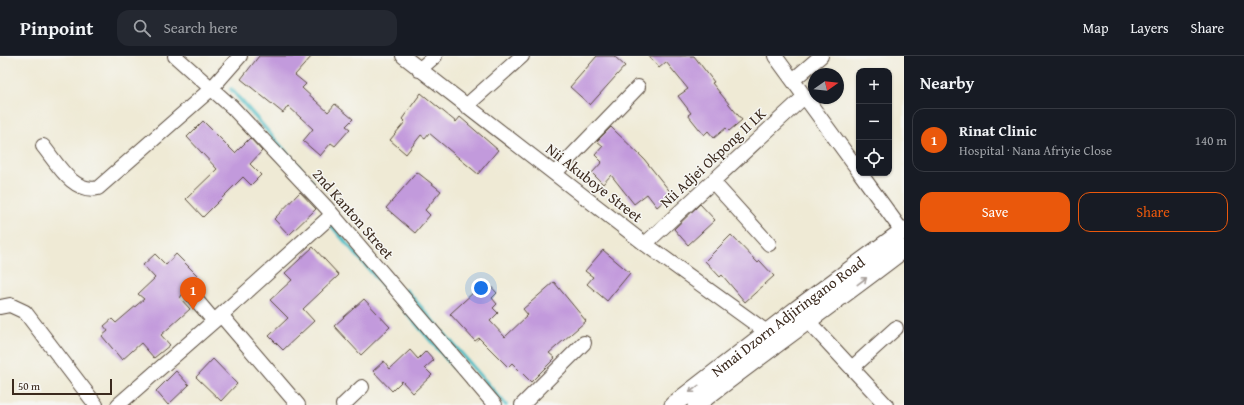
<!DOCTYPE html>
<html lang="en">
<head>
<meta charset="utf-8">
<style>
	:root { --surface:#171b24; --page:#242831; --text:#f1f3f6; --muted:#9ea1a6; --line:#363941; --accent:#ea580c }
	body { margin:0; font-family:"Gentium Book Plus",serif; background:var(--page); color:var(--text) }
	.controls { position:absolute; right:12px; top:12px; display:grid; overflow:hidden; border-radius:8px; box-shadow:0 1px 3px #0004 }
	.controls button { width:36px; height:36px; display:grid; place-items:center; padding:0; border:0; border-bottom:1px solid var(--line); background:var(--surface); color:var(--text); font:20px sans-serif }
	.compass { position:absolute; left:808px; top:12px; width:36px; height:36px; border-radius:50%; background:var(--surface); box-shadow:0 1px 3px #0004; rotate:76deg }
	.scale { position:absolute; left:12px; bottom:10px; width:100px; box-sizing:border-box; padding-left:4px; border:2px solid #3b2a1e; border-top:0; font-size:11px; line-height:14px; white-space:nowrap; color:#3b2a1e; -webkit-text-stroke:3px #f6f6f2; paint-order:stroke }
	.you { position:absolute; left:481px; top:232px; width:14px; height:14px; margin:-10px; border:3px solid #fff; border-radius:50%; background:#1a73e8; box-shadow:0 0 0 6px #1a73e833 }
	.badge { display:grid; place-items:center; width:26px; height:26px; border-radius:50%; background:var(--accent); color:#fff; font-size:13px; font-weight:700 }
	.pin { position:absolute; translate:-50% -33px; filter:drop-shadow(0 1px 2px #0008) }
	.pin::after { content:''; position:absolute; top:21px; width:14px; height:12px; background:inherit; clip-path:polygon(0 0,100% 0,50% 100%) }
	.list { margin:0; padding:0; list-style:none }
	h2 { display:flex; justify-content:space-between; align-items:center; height:52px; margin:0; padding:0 16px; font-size:17px }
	h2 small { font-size:13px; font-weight:400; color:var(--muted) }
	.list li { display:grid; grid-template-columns:26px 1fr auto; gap:12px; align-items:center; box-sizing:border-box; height:64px; margin:0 8px 8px; padding:0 8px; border:1px solid var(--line); border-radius:12px }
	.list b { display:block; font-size:15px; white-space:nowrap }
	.list p { margin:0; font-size:13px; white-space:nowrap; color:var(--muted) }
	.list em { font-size:13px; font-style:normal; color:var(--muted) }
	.actions { display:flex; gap:8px; padding:12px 16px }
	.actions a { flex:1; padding:9px 0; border:1px solid var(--accent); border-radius:12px; text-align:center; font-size:14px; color:var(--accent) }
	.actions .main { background:var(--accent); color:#fff }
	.icon { flex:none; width:22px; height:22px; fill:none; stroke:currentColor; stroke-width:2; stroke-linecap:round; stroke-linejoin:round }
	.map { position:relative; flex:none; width:904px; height:349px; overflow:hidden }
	header { display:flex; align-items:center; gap:24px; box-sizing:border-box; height:56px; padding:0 20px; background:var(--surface); border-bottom:1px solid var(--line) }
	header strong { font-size:19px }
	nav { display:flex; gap:22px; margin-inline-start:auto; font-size:14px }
	.search { width:280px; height:36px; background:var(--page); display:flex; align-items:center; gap:10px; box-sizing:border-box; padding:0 14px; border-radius:12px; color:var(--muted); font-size:15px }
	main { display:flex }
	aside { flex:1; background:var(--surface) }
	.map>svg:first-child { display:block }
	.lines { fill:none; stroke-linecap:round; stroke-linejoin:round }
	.stream { stroke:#4fbdc5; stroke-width:4 }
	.building { fill:#c29adc }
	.minor-casing { stroke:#564739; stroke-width:16 }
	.major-casing { stroke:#564739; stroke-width:19 }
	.minor { stroke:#fff; stroke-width:14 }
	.major { stroke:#fff; stroke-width:17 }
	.oneway { stroke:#a79f9a }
	.labels { text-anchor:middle; stroke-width:3; stroke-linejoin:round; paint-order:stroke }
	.street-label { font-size:15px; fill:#3b2a1e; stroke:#f6f6f2 }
</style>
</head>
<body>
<header>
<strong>Pinpoint</strong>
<div class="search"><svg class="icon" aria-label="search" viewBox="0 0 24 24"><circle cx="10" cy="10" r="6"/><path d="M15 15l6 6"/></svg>Search here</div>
<nav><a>Map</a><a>Layers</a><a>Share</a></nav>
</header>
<main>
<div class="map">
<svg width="904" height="349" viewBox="0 0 904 349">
	<rect width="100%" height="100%" fill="#f6f6f2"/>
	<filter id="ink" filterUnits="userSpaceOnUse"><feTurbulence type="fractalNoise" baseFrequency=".025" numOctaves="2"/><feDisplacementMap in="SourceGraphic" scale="8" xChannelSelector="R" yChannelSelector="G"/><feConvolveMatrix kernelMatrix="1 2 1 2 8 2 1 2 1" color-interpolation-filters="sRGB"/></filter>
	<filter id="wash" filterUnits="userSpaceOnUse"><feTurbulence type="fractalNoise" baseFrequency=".012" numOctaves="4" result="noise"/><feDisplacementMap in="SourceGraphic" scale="16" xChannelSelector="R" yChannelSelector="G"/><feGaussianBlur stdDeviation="0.9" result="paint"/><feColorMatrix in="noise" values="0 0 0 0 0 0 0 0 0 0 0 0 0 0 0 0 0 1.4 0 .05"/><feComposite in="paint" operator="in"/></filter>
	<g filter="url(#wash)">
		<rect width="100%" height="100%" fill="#efead5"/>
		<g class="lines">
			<path class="stream" d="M 231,33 L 312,126
				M 330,168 L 458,316
				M 406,234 L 506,349"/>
		</g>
		<g id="blocks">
			<path class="building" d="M 259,0 L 312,0 L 295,19 L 306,28 L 302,32 L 328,56 L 335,48 L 353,63 L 346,70 L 350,73 L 335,90 L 331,87 L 320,100 L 303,85 L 313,73 L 288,50 L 283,57 L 241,23 Z
				M 597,0 L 614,0 L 625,10 L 590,49 L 570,31 Z
				M 649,0 L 694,0 L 714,26 L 712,27 L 742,64 L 729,75 L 726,72 L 714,82 L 708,75 L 704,79 L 688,59 L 691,57 L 678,40 L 688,33 L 666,6 L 659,12 Z
				M 421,37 L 456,66 L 460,61 L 498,94 L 478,118 L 429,77 L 425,82 L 421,79 L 406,98 L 390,84 L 405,66 L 402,63 Z
				M 203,65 L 235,97 L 250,82 L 262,95 L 250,108 L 261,119 L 251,129 L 243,121 L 203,161 L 186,143 L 217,113 L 187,81 Z
				M 611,71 L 644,103 L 672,138 L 657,151 L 647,138 L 634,148 L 611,119 L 603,128 L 592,117 L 602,106 L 595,99 L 603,90 L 597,85 Z
				M 417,116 L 441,135 L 425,154 L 430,159 L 415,177 L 386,152 Z
				M 300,136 L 316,153 L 289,179 L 274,163 Z
				M 700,148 L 715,164 L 688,189 L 674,173 Z
				M 731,179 L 758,207 L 760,205 L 774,220 L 745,246 L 722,219 L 720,221 L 705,205 Z
				M 313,191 L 339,219 L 303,253 L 314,265 L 283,294 L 269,280 L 288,262 L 270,244 L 292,224 L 285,217 Z
				M 603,194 L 630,217 L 607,245 L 587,228 L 593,221 L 585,215 Z
				M 155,198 L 166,209 L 176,198 L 200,222 L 186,233 L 180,242 L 190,253 L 161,279 L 170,289 L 154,302 L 141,287 L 122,304 L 102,280 L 108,275 L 104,270 L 112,263 L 116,267 L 144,243 L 138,238 L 155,222 L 143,209 Z
				M 486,225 L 497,237 L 492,242 L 497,248 L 493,252 L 498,257 L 490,265 L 505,281 L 528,259 L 523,253 L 554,226 L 586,265 L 549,297 L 555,302 L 531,326 L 512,307 L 508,311 L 479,282 L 475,285 L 450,258 Z
				M 364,243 L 390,271 L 361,299 L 334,270 Z
				M 410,294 L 418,303 L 426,295 L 434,304 L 425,312 L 432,319 L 413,337 L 402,325 L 392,335 L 373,315 L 384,305 L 390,313 Z
				M 213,303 L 237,328 L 221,345 L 196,321 Z
				M 176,315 L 189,329 L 168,349 L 156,335 Z"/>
		</g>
	</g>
	<g filter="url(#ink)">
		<use href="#blocks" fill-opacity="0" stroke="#564739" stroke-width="1"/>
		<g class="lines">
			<defs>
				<path id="minor" d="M 175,0 L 232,51 L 326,151 L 495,349
					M 403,0 L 645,188 L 768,277
					M 775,0 L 859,115
					M 419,14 L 435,0
					M 793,24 L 821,0
					M 466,50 L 522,0
					M 43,90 C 57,107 73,138 98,132 L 211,33 L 240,0
					M 555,117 L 638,31
					M 860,117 L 902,175
					M 713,126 L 769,188
					M 645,188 L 805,40
					M 192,239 L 214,265
					M 0,251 L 10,249 L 25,256 L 96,349
					M 221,259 L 332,159
					M 807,264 L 886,349
					M 852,312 L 896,272
					M 118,349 L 221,259 L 298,349
					M 343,349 L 362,331
					M 522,349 L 584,287"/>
				<g id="major">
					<path id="s1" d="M 673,349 L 797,253 L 904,174"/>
					<path d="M 696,349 C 764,296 835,246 904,193"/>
				</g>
			</defs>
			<use href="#minor" class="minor-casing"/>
			<use href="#major" class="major-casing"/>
			<use href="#minor" class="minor"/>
			<use href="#major" class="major"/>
		</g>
		<defs><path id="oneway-shaft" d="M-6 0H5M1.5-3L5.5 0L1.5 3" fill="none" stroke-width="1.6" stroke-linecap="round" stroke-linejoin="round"/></defs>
		<g class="oneway">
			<use href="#oneway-shaft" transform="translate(862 225) rotate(-37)"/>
			<use href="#oneway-shaft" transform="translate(694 333) rotate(143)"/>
		</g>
	</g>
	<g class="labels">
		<g class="street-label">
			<text transform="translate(713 102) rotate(-43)" y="5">Nii Adjei Okpong II LK</text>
			<text transform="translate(594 127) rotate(38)" y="5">Nii Akuboye Street</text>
			<text transform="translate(353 158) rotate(49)" y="5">2nd Kanton Street</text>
			<text dy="5" stroke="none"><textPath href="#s1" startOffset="145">Nmai Dzorn Adjiringano Road</textPath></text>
		</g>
	</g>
</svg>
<div class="controls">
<button>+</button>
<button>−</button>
<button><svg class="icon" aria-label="locate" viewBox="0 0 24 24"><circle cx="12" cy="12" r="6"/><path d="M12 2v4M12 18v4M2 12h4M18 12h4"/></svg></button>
</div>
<svg class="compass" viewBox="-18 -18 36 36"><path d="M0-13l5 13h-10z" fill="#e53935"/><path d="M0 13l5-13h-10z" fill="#9ea1a6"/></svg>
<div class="scale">50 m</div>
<div class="you"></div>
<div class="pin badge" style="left:193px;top:254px">1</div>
</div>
<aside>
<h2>Nearby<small></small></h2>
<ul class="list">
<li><span class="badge">1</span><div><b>Rinat Clinic</b><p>Hospital · Nana Afriyie Close</p></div><em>140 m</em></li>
</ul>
<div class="actions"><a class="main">Save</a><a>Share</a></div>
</aside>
</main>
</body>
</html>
